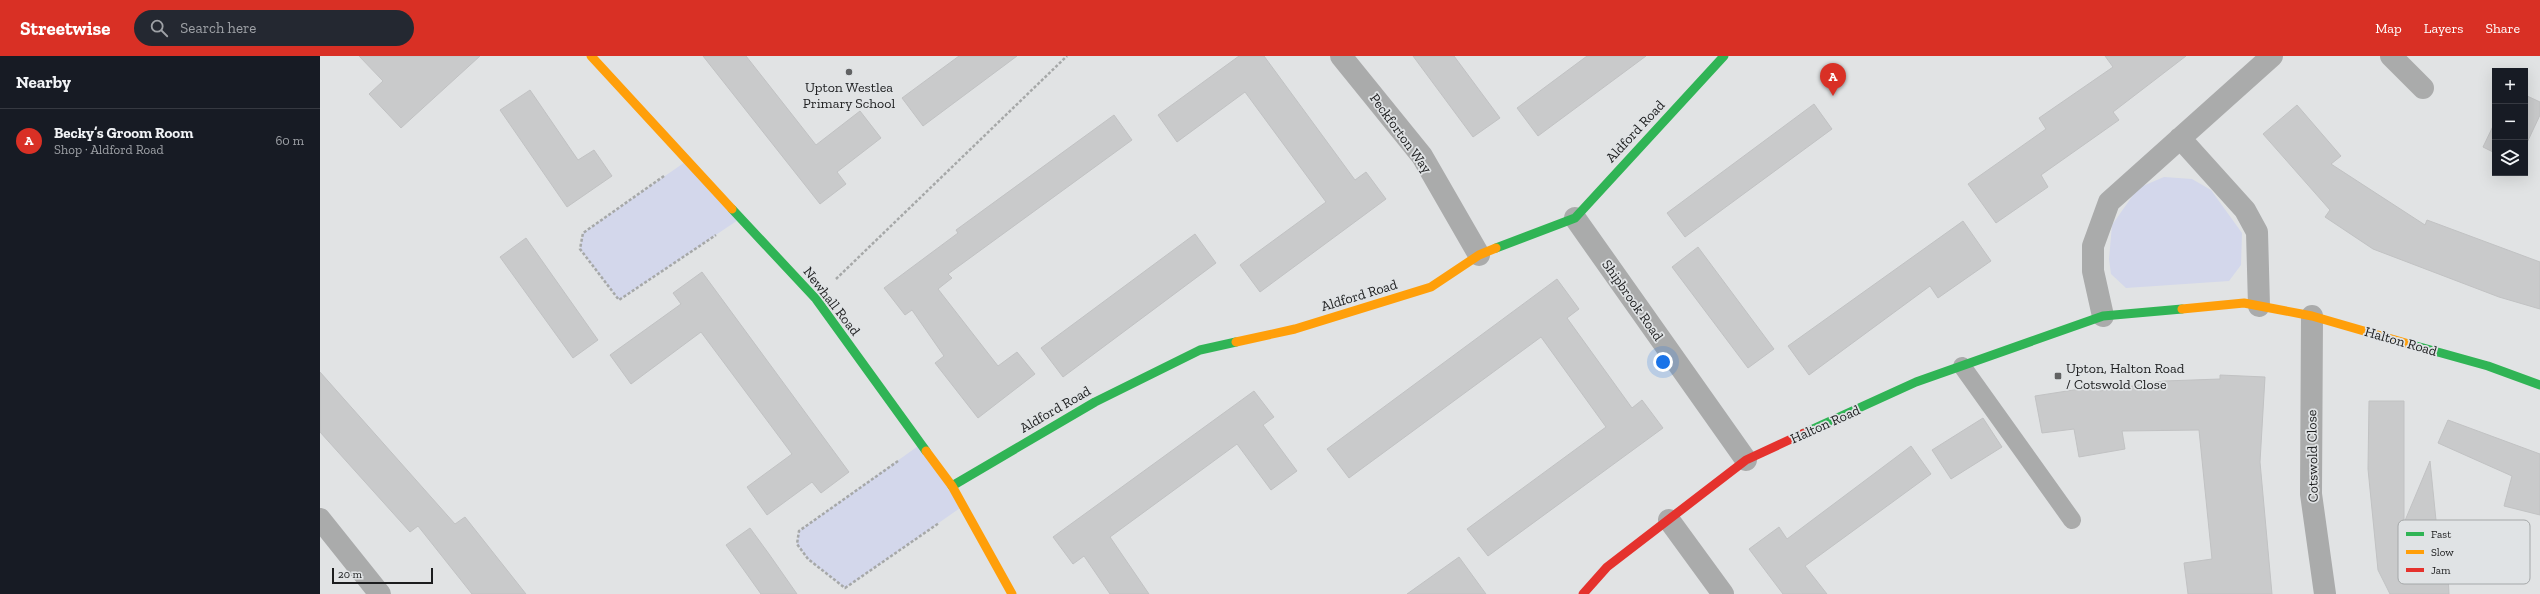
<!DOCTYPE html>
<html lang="en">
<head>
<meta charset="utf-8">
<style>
	:root { --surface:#171b24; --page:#242831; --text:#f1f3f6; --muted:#9ea1a6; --line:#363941; --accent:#d93025 }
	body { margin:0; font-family:"Zilla Slab",serif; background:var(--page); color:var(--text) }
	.controls { position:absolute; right:12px; top:12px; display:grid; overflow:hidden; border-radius:0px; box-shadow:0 4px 16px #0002 }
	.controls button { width:36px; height:36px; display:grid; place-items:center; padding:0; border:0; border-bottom:1px solid var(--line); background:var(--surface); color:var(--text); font:20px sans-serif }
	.scale { position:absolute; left:12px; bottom:10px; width:101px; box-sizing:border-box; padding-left:4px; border:2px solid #1c1d1e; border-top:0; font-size:11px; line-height:14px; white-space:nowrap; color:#1c1d1e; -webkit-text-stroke:3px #e0e3e5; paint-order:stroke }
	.you { position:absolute; left:1343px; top:306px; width:14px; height:14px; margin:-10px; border:3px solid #fff; border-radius:50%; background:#1a73e8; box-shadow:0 0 0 6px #1a73e833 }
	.badge { display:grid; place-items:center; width:26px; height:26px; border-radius:50%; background:var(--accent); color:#fff; font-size:13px; font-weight:700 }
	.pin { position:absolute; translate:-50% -33px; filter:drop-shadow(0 1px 2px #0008) }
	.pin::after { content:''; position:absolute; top:21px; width:14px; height:12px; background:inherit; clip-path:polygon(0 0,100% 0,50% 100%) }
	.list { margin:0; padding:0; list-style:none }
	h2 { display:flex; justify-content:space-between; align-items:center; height:52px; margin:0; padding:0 16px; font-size:17px }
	h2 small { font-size:13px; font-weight:400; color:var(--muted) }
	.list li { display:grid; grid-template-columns:26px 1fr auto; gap:12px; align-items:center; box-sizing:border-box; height:64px; padding:0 16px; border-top:1px solid var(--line) }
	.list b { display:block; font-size:15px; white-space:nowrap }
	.list p { margin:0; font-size:13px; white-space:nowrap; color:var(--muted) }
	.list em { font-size:13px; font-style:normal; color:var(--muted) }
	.icon { flex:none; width:22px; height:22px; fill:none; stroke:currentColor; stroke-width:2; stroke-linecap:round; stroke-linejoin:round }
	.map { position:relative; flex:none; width:2220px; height:538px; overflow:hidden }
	header { display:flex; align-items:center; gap:24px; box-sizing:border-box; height:56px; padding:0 20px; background:var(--accent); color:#fff }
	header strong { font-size:19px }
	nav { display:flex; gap:22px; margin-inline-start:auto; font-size:14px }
	.search { width:280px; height:36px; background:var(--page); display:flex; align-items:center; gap:10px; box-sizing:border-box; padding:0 14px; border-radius:22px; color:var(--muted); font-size:15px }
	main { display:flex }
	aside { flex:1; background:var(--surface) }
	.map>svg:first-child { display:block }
	.green { fill:#d3d7eb }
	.building { fill:#c9cacb; stroke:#c1c2c3 }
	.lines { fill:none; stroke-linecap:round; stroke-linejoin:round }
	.path { stroke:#a6a8a8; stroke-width:2.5; stroke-dasharray:3 2; stroke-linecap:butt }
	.lane { stroke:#aaabab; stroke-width:18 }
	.street { stroke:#aaabab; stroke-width:22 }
	.fast { stroke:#30b455; stroke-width:9 }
	.slow { stroke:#ff9f0a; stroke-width:9 }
	.jam { stroke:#e5322d; stroke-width:9 }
	.poi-dot { fill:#616263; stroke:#e0e3e5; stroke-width:1.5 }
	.labels { text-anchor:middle; stroke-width:3.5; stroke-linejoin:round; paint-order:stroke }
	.poi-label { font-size:14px; fill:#1c1d1e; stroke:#e0e3e5 }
	.street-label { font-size:14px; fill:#1c1d1e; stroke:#e0e3e5 }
	.key { fill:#e0e3e5; stroke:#a5a8a9; stroke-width:1 }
	.key-label { font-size:11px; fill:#1c1d1e }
</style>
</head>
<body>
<header>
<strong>Streetwise</strong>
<div class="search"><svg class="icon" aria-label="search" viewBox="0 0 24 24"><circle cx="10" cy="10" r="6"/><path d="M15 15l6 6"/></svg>Search here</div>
<nav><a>Map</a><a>Layers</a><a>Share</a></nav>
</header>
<main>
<aside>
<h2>Nearby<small></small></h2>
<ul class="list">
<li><span class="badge">A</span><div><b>Becky’s Groom Room</b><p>Shop · Aldford Road</p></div><em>60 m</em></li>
</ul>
</aside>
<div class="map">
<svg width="2220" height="538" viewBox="0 0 2220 538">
	<rect width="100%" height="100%" fill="#e1e3e4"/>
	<path class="green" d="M 368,104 L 421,162 L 299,244 L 260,193 L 263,177 Z
		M 1844,121 L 1872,123 L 1891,134 L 1922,177 L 1921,209 L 1909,225 L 1806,232 L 1791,218 L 1789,203 L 1792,169 L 1818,132 Z
		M 601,388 L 643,450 L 525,532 L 488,503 L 477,488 L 479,475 Z"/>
	<path class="building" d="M 39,0 L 160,0 L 81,72 L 49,38 L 63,25 Z
		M 383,0 L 426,0 L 496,89 L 540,55 L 561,82 L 517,116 L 526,128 L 500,148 Z
		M 639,0 L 697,0 L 603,70 L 582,42 Z
		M 919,0 L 944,0 L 1035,124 L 1046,116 L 1066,143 L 940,236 L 920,209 L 1006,146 L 925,36 L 857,86 L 838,59 Z
		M 1093,0 L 1134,0 L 1180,62 L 1153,81 Z
		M 1267,0 L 1326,0 L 1218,80 L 1197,52 Z
		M 1785,0 L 1866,0 L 1793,56 L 1799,64 L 1721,119 L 1728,131 L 1676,167 L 1648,128 L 1726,73 L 1719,62 L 1793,11 Z
		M 210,34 L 258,104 L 274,94 L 292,120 L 247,151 L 180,54 Z
		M 2205,39 L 2220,46 L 2220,59 L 2205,91 Z
		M 1494,48 L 1512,73 L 1365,181 L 1347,157 Z
		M 1977,49 L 2021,100 L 2011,108 L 2105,169 L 2107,164 L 2220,206 L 2220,253 L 2179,241 L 2053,193 L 2005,161 L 2010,154 L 1943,78 Z
		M 794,59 L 812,84 L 628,218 L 632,222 L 618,233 L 678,310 L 697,296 L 715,318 L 658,362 L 615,307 L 624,300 L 592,254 L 585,259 L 564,232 L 638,177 L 636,174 Z
		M 2175,66 L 2175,97 L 2163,91 Z
		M 1643,165 L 1671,205 L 1618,242 L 1610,230 L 1489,319 L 1468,290 Z
		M 875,178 L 896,207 L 743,321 L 721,292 Z
		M 206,182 L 278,284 L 253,302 L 180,201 Z
		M 1378,191 L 1454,293 L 1428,312 L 1352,211 Z
		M 382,216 L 529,416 L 501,437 L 492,426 L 447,459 L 427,431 L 472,398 L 381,276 L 311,328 L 290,299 L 361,248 L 353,237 Z
		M 1237,223 L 1259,253 L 1247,262 L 1312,352 L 1322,344 L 1343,372 L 1168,500 L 1147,473 L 1286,371 L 1221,281 L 1029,422 L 1007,393 Z
		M 0,316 L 135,468 L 145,461 L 206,538 L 152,538 L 98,470 L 90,476 L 0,376 Z
		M 1900,319 L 1945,321 L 1940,406 L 1952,538 L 1868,538 L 1864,507 L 1892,503 L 1879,374 L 1802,375 L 1805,393 L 1759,401 L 1754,373 L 1722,377 L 1715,340 L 1779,330 L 1780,335 L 1844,325 L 1900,323 Z
		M 934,335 L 954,361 L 943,369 L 977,415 L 951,434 L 917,388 L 790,481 L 829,538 L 790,538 L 764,500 L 753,508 L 733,481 Z
		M 2049,345 L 2084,345 L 2084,467 L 2110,405 L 2118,484 L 2126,483 L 2129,538 L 2070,538 L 2058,514 L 2048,413 Z
		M 1663,362 L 1682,391 L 1631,423 L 1612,394 Z
		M 2128,364 L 2220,398 L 2220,459 L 2184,450 L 2192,420 L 2118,387 Z
		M 1591,390 L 1611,418 L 1485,510 L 1507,538 L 1463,538 L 1429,493 L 1459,471 L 1467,483 Z
		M 430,472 L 449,498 L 477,538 L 441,538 L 406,489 Z
		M 1139,501 L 1166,538 L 1087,538 Z"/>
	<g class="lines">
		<path class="path" d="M 344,120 L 263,177 L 260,193 L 299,244 L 396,179
			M 516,223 L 747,0
			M 578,405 L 479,475 L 477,488 L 488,503 L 525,532 L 619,467"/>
		<path class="lane" d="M 1642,310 L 1752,464"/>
		<path class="street" d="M 1021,0 L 1102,100 L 1159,199
			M 2071,0 L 2103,32
			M 1860,82 L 1925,154 L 1937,176 L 1939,250
			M 1255,162 L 1426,404
			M 1783,260 L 1773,215 L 1773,190 L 1789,146 L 1952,0
			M 1992,260 L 1991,438 L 2005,538
			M 0,463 L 60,538
			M 1349,464 L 1403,538"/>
		<path class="fast" d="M 412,153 L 496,243 L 606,395
			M 1176,192 L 1255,162 L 1404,0
			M 2089,288 L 2168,310 L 2220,329
			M 1484,377 L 1596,326 L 1783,260 L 1862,253
			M 632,430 L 775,346 L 880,294 L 916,286"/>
		<path class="slow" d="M 271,0 L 412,153
			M 1862,253 L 1924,247 L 1992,260 L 2089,288
			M 916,286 L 975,273 L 1111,231 L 1159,199 L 1176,192
			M 606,395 L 632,430 L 692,538"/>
		<path class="jam" d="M 1263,538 L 1287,511 L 1426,404 L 1484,377"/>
	</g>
	<g class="poi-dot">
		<circle cx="529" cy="16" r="4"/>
		<rect x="1734" y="316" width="8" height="8" rx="2"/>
	</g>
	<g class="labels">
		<g class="poi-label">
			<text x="529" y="36">Upton Westlea<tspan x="529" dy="16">Primary School</tspan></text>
			<text x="1746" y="317" text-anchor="start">Upton, Halton Road<tspan x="1746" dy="16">/ Cotswold Close</tspan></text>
		</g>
		<g class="street-label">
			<text transform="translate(1315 75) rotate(-47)" y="5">Aldford Road</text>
			<text transform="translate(1081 77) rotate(54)" y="5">Peckforton Way</text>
			<text transform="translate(1039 239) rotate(-17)" y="5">Aldford Road</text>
			<text transform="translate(1313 244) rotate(55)" y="5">Shipbrook Road</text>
			<text transform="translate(512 245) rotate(52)" y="5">Newhall Road</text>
			<text transform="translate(2081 285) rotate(16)" y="5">Halton Road</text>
			<text transform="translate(735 353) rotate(-30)" y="5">Aldford Road</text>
			<text transform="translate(1505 368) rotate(-24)" y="5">Halton Road</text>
			<text transform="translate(1992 400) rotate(-91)" y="5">Cotswold Close</text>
		</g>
	</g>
	<rect x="2078" y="464" width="132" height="64" rx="6" class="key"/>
	<rect x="2086" y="476" width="18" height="4" fill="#30b455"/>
	<rect x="2086" y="494" width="18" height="4" fill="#ff9f0a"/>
	<rect x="2086" y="512" width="18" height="4" fill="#e5322d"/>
	<g class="key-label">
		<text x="2111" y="482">Fast</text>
		<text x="2111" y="500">Slow</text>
		<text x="2111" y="518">Jam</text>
	</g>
</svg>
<div class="controls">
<button>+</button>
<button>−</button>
<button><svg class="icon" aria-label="layers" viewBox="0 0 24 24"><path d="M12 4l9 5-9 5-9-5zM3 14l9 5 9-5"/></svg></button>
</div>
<div class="scale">20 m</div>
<div class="you"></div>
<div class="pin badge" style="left:1513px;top:40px">A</div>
</div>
</main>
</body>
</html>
